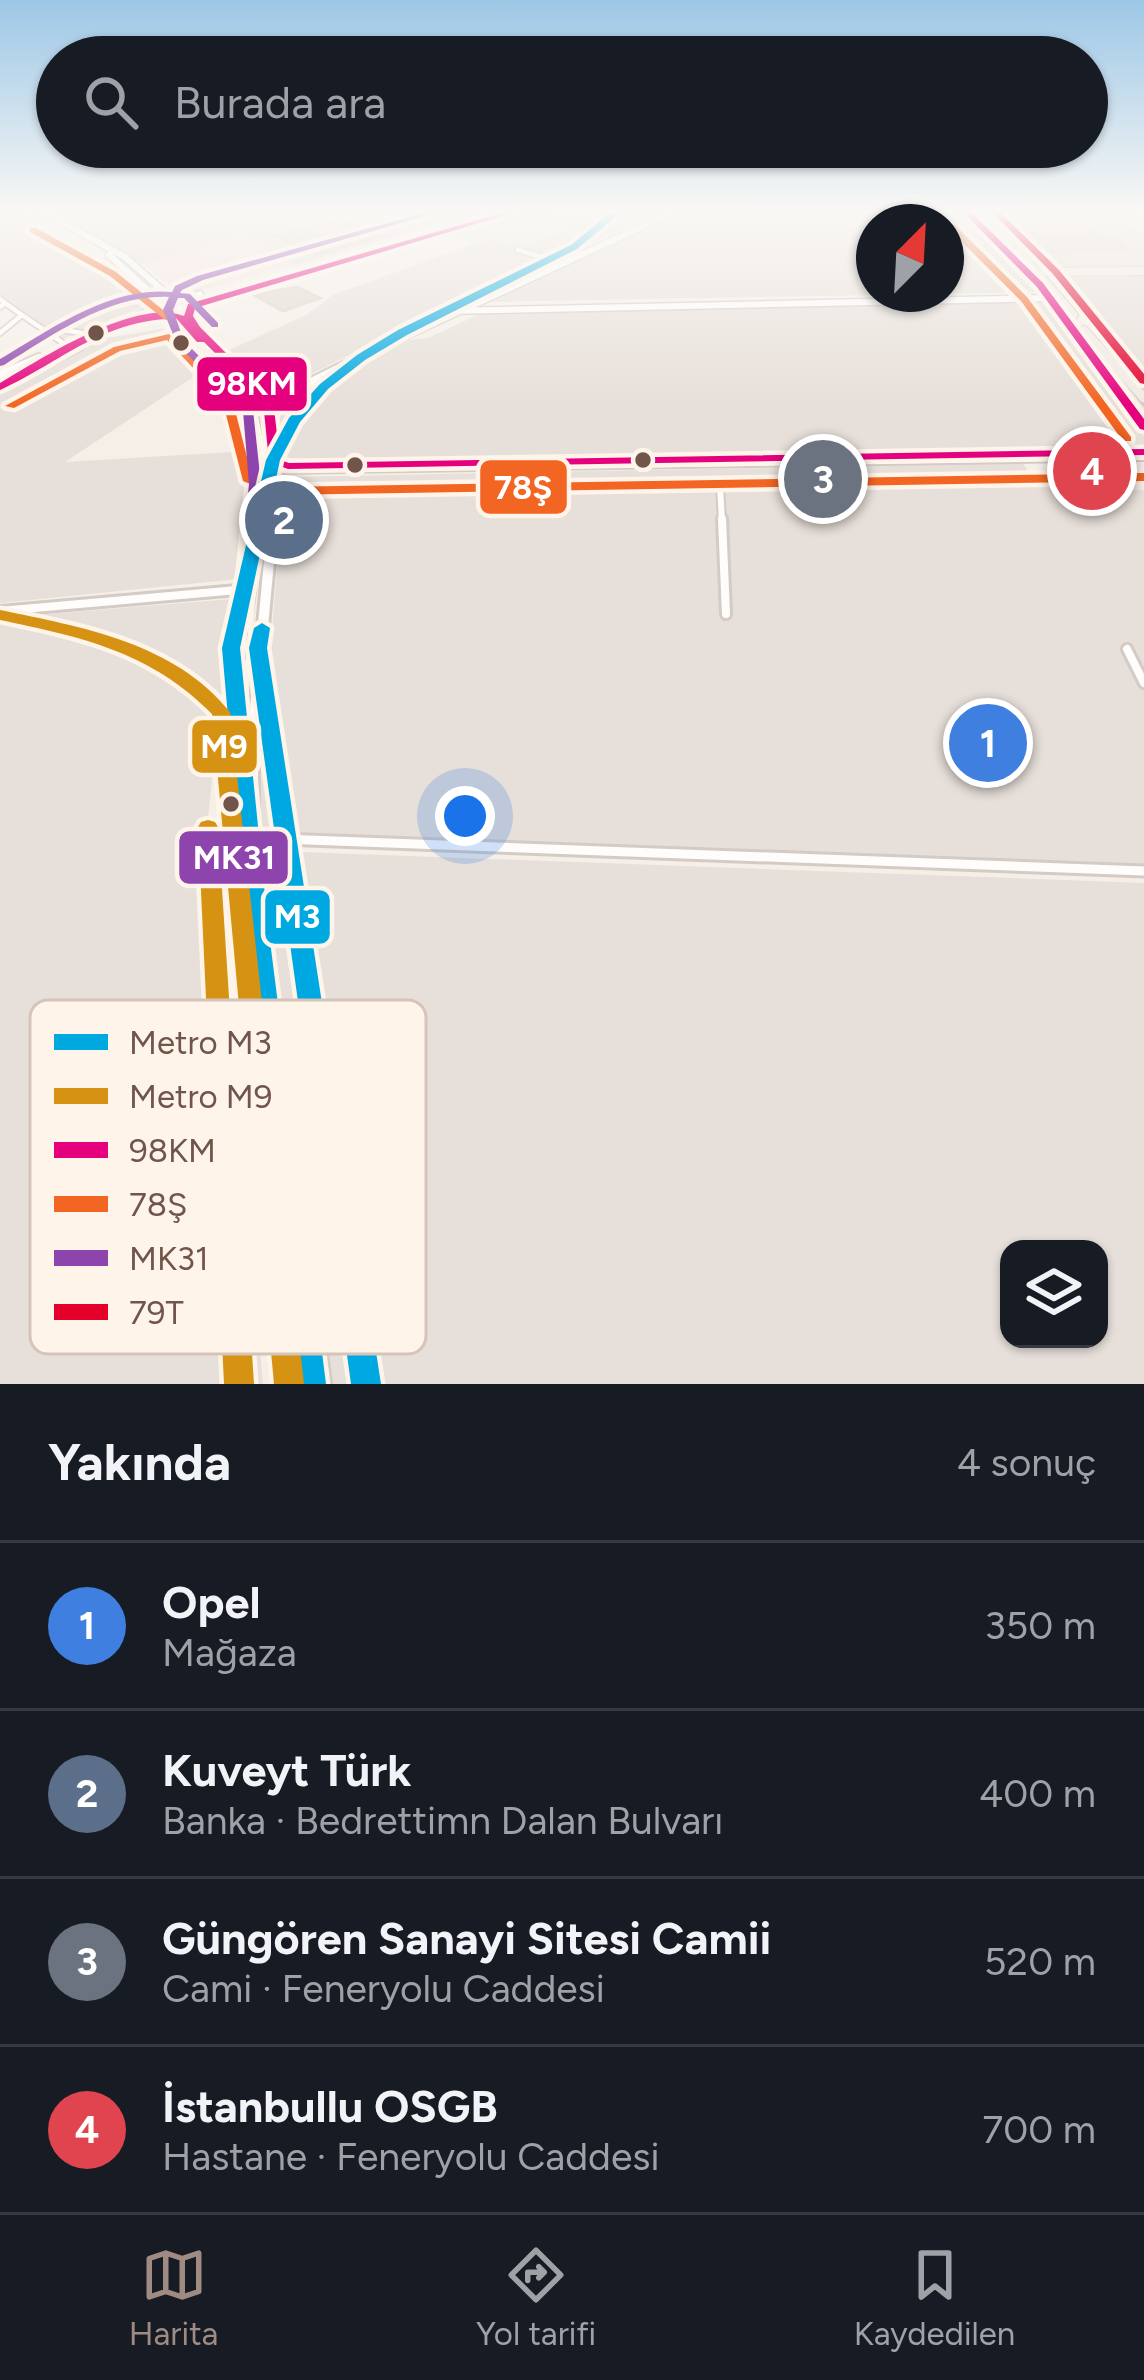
<!DOCTYPE html>
<html lang="tr">
<head>
<meta charset="utf-8">
<style>
	:root { --surface:#171b24; --page:#242831; --text:#f1f3f6; --muted:#9ea1a6; --line:#363941; --accent:#9f8b82 }
	body { margin:0; font-family:Figtree,sans-serif; background:var(--page); color:var(--text) }
	.controls { position:absolute; right:36px; bottom:36px; display:grid; overflow:hidden; border-radius:24px; box-shadow:0 3px 9px #0004 }
	.controls button { width:108px; height:108px; display:grid; place-items:center; padding:0; border:0; border-bottom:3px solid var(--line); background:var(--surface); color:var(--text); font:60px sans-serif }
	.compass { position:absolute; left:856px; top:204px; width:108px; height:108px; border-radius:50%; background:var(--surface); box-shadow:0 3px 9px #0004; rotate:24deg }
	.you { position:absolute; left:465px; top:816px; width:42px; height:42px; margin:-30px; border:9px solid #fff; border-radius:50%; background:#1a73e8; box-shadow:0 0 0 18px #1a73e833 }
	.badge { display:grid; place-items:center; width:78px; height:78px; border-radius:50%; background:var(--accent); color:#fff; font-size:39px; font-weight:700 }
	.pin { position:absolute; translate:-50% -50%; border:6px solid #fff; box-shadow:0 3px 12px #0006 }
	.list { margin:0; padding:0; list-style:none }
	h2 { display:flex; justify-content:space-between; align-items:center; height:156px; margin:0; padding:0 48px; font-size:51px }
	h2 small { font-size:39px; font-weight:400; color:var(--muted) }
	.list li { display:grid; grid-template-columns:78px 1fr auto; gap:36px; align-items:center; box-sizing:border-box; height:168px; padding:0 48px; border-top:3px solid var(--line) }
	.list b { display:block; font-size:45px; white-space:nowrap }
	.list p { margin:0; font-size:39px; white-space:nowrap; color:var(--muted) }
	.list em { font-size:39px; font-style:normal; color:var(--muted) }
	.icon { flex:none; width:66px; height:66px; fill:none; stroke:currentColor; stroke-width:2; stroke-linecap:round; stroke-linejoin:round }
	.map { position:relative; flex:none; width:1144px; height:1384px; overflow:hidden }
	.search { position:absolute; background:var(--surface); box-shadow:0 3px 9px #0004; left:36px; right:36px; top:36px; height:132px; display:flex; align-items:center; gap:30px; box-sizing:border-box; padding:0 42px; border-radius:66px; color:var(--muted); font-size:45px }
	.sheet { height:828px; background:var(--surface) }
	nav { display:flex; justify-content:space-around; align-items:center; box-sizing:border-box; height:168px; border-top:3px solid var(--line); background:var(--surface); font-size:33px; color:var(--muted) }
	nav a { display:grid; justify-items:center; gap:6px }
	nav .on { color:var(--accent) }
	.map>svg:first-child { display:block }
	.commercial { fill:#f5e3dc }
	.industrial { fill:#e7dfd9; fill-rule:evenodd }
	.green { fill:#e3ebd4 }
	.lines { fill:none; stroke-linecap:round; stroke-linejoin:round }
	.stream { stroke:#cbe4e4; stroke-width:3 }
	.building { fill:#e1d7d0; stroke:#ded2cb; stroke-width:3 }
	.street-far3-casing { stroke:#d4cbc5; stroke-width:8 }
	.street-far2-casing { stroke:#d4cbc5; stroke-width:10 }
	.street-far1-casing { stroke:#d4cbc5; stroke-width:14 }
	.street-casing { stroke:#d4cbc5; stroke-width:15 }
	.secondary-far4-casing { stroke:#d4cbc5; stroke-width:9 }
	.secondary-far3-casing { stroke:#d4cbc5; stroke-width:12 }
	.secondary-far2-casing { stroke:#d4cbc5; stroke-width:16 }
	.secondary-far1-casing { stroke:#d4cbc5; stroke-width:18 }
	.secondary-casing { stroke:#d4cbc5; stroke-width:22 }
	.primary-far1-casing { stroke:#d4cac5; stroke-width:10 }
	.primary-casing { stroke:#d4cac5; stroke-width:14 }
	.street-far3 { stroke:#fefdfc; stroke-width:4.5 }
	.street-far2 { stroke:#fefdfc; stroke-width:6 }
	.street-far1 { stroke:#fefdfc; stroke-width:8 }
	.street { stroke:#fefdfc; stroke-width:9 }
	.secondary-far4 { stroke:#fefdfc; stroke-width:6 }
	.secondary-far3 { stroke:#fefdfc; stroke-width:8 }
	.secondary-far2 { stroke:#fefdfc; stroke-width:10 }
	.secondary-far1 { stroke:#fefdfc; stroke-width:12 }
	.secondary { stroke:#fefdfc; stroke-width:16 }
	.primary-far1 { stroke:#f1ebe5; stroke-width:8 }
	.primary { stroke:#f1ebe5; stroke-width:9 }
	.bus-1-casing { stroke:#fef4e9; stroke-width:9 }
	.bus-2-casing { stroke:#fef4e9; stroke-width:9 }
	.bus-3-casing { stroke:#fef4e9; stroke-width:9 }
	.bus-4-casing { stroke:#fef4e9; stroke-width:9 }
	.bus-1 { fill:#e5007d; fill-rule:evenodd }
	.bus-2 { fill:#f26522; fill-rule:evenodd }
	.bus-3 { fill:#8e44ad; fill-rule:evenodd }
	.bus-4 { fill:#e4002b; fill-rule:evenodd }
	.metro-1-casing { stroke:#fef4e9; stroke-width:9 }
	.metro-2-casing { stroke:#fef4e9; stroke-width:9 }
	.metro-1 { fill:#00a8e1; fill-rule:evenodd }
	.metro-2 { fill:#d69213; fill-rule:evenodd }
	.bus-dot { fill:#71554b; stroke:#fef4e9; stroke-width:4.5 }
	.key { fill:#fef4e9; stroke:#d4c4ba; stroke-width:3 }
	.key-label { font-size:33px; fill:#71554b }
	.line-badge { stroke:#fef4e9; stroke-width:4.5 }
	.badge-label { font-size:33px; text-anchor:middle; font-weight:bold; fill:#fff }
</style>
</head>
<body>
<div class="map">
<svg width="1144" height="1384" viewBox="0 0 1144 1384">
	<rect width="100%" height="100%" fill="#f5efe8"/>
	<path class="commercial" d="M 241,237 L 294,265 L 184,295 L 141,264 Z"/>
	<path class="industrial" d="M 0,212 L 17,212 L 102,259 L 134,288 L 143,307 L 60,340 L 0,298 Z
		M 53,212 L 485,212 L 294,265 L 241,237 L 141,264 Z
		M 606,212 L 662,212 L 445,307 L 273,393 L 229,350 L 306,315 L 333,295 L 462,248 L 488,239 L 527,245 Z
		M 680,212 L 963,212 L 1020,266 L 1039,292 L 480,302 ZM 874,222 L 946,222 L 946,294 L 874,294 Z
		M 984,212 L 1092,212 L 1138,228 L 1144,231 L 1144,269 L 1049,270 Z
		M 1144,274 L 1144,393 L 1052,280 L 1054,275 Z
		M 1046,299 L 1144,424 L 1144,446 L 296,461 L 287,457 L 278,429 L 282,406 L 301,390 L 400,341 L 428,338 L 480,314 Z
		M 161,329 L 185,337 L 213,364 L 65,462 L 250,451 L 238,579 L 0,603 L 0,393 L 95,340 Z
		M 1023,463 L 1037,487 L 1144,490 L 1144,866 L 281,836 L 269,834 L 258,825 L 283,483 L 290,477 Z
		M 232,599 L 205,844 L 217,865 L 263,1384 L 0,1384 L 0,618 Z
		M 274,851 L 1144,883 L 1144,1384 L 330,1384 L 260,859 ZM 1009,1249 L 1099,1249 L 1099,1339 L 1009,1339 Z"/>
	<path class="green" d="M 518,212 L 539,212 L 574,225 L 527,245 L 489,240 L 475,244 L 446,232 Z"/>
	<g class="lines">
		<path class="stream" d="M 1121,212 L 1130,216"/>
	</g>
	<path class="building" d="M 342,219 L 383,236 L 316,254 L 276,236 Z
		M 1085,224 L 1107,241 L 1118,241 L 1129,249 L 1051,251 L 1040,238 L 1027,239 L 1013,226 Z
		M 297,287 L 320,298 L 283,311 L 254,295 Z"/>
	<g class="lines">
		<defs>
			<path id="street-far3" d="M 518,250 L 549,259
				M 0,299 L 5,303 L 0,307
				M 22,315 L 66,345
				M 64,330 L 87,334
				M 0,333 L 22,315 L 5,303"/>
			<path id="street-far2" d="M 208,373 L 227,366
				M 720,485 L 722,522"/>
			<path id="street-far1" d="M 722,519 L 726,614
				M 0,611 L 249,589
				M 1127,649 L 1144,683"/>
			<path id="street" d="M 252,838 L 1144,871"/>
			<path id="secondary-far4" d="M 43,212 L 125,257 L 170,297 L 181,299
				M 109,255 L 159,300 L 156,306
				M 191,306 L 188,316 L 216,349
				M 447,311 L 1050,298
				M 165,313 L 178,315 L 187,326
				M 138,315 L 200,294
				M 74,349 L 121,325 L 512,212
				M 378,349 L 674,212"/>
			<path id="secondary-far3" d="M 213,346 L 268,400 L 276,484 L 272,522
				M 226,365 C 264,409 264,467 257,522
				M 0,375 L 39,358
				M 0,387 L 80,346
				M 248,411 L 265,413 L 299,388 L 384,346
				M 273,469 L 1144,456"/>
			<path id="secondary-far2" d="M 230,743 L 258,519
				M 252,743 L 273,519"/>
			<path id="secondary-far1" d="M 231,740 L 227,812 L 249,1025
				M 252,740 L 252,838 L 276,1025"/>
			<path id="secondary" d="M 248,1022 L 285,1384
				M 276,1022 L 322,1384"/>
			<path id="primary-far1" d="M 967,212 L 1040,285 L 1091,349
				M 1097,212 L 1144,229
				M 1017,249 L 1074,315
				M 1041,272 L 1144,271
				M 1084,330 L 1101,349"/>
			<path id="primary" d="M 1089,346 L 1144,415
				M 1098,346 L 1144,398"/>
		</defs>
		<use href="#street-far3" class="street-far3-casing"/>
		<use href="#street-far2" class="street-far2-casing"/>
		<use href="#street-far1" class="street-far1-casing"/>
		<use href="#street" class="street-casing"/>
		<use href="#secondary-far4" class="secondary-far4-casing"/>
		<use href="#secondary-far3" class="secondary-far3-casing"/>
		<use href="#secondary-far2" class="secondary-far2-casing"/>
		<use href="#secondary-far1" class="secondary-far1-casing"/>
		<use href="#secondary" class="secondary-casing"/>
		<use href="#primary-far1" class="primary-far1-casing"/>
		<use href="#primary" class="primary-casing"/>
		<use href="#street-far3" class="street-far3"/>
		<use href="#street-far2" class="street-far2"/>
		<use href="#street-far1" class="street-far1"/>
		<use href="#street" class="street"/>
		<use href="#secondary-far4" class="secondary-far4"/>
		<use href="#secondary-far3" class="secondary-far3"/>
		<use href="#secondary-far2" class="secondary-far2"/>
		<use href="#secondary-far1" class="secondary-far1"/>
		<use href="#secondary" class="secondary"/>
		<use href="#primary-far1" class="primary-far1"/>
		<use href="#primary" class="primary"/>
		<defs>
			<path id="bus-1" d="M 505,212 L 516,212 L 195,308 L 193,316 L 200,327 L 273,400 L 280,460 L 289,463 L 1144,449 L 1144,455 L 288,469 L 269,462 L 263,401 L 204,342 L 197,342 L 176,318 C 98,322 65,360 0,390 L 0,383 C 42,358 136,297 184,316 L 188,304 Z
				M 963,212 L 971,212 L 1043,283 L 1144,419 L 1144,430 L 1140,429 L 1037,287 Z"/>
			<path id="bus-2" d="M 949,225 L 955,225 L 1027,297 L 1131,437 L 1131,441 L 1123,441 L 1021,301 L 949,229 Z
				M 30,228 L 36,228 L 116,272 L 173,318 L 165,320 L 110,276 L 30,232 Z
				M 169,334 L 232,398 L 252,477 L 278,487 L 1144,473 L 1144,481 L 276,495 L 243,481 L 222,399 L 167,340 L 120,351 L 14,408 L 5,406 L 114,347 Z"/>
			<path id="bus-3" d="M 427,212 L 439,212 L 203,280 L 182,290 L 180,293 L 190,294 L 218,323 L 218,327 L 212,327 L 184,298 L 178,298 L 173,310 L 184,341 L 253,410 L 261,484 L 239,732 L 240,838 L 265,1026 L 276,1027 L 279,1033 L 319,1382 L 318,1384 L 288,1384 L 222,838 L 223,732 L 249,484 L 243,411 L 177,344 L 163,310 L 169,297 C 109,294 53,335 4,365 L 0,366 L 0,359 C 51,329 110,286 172,292 L 175,286 L 197,276 Z"/>
			<path id="bus-4" d="M 992,212 L 1000,212 L 1059,270 L 1144,374 L 1144,384 L 1140,383 L 1053,274 Z"/>
		</defs>
		<use href="#bus-1" class="bus-1-casing"/>
		<use href="#bus-2" class="bus-2-casing"/>
		<use href="#bus-3" class="bus-3-casing"/>
		<use href="#bus-4" class="bus-4-casing"/>
		<use href="#bus-1" class="bus-1"/>
		<use href="#bus-2" class="bus-2"/>
		<use href="#bus-3" class="bus-3"/>
		<use href="#bus-4" class="bus-4"/>
		<defs>
			<path id="metro-1" d="M 611,212 L 621,212 L 577,249 L 407,335 L 365,360 L 328,389 L 300,422 L 280,460 L 240,648 L 268,925 L 326,1384 L 296,1384 L 246,925 L 222,648 L 266,460 L 289,418 L 320,384 L 357,355 L 398,330 L 571,245 Z
				M 262,623 L 270,628 L 267,648 L 381,1384 L 351,1384 L 249,648 L 254,628 Z"/>
			<path id="metro-2" d="M 0,610 C 82,627 175,643 230,712 L 304,1384 L 274,1384 L 212,714 C 151,652 82,637 0,620 Z
				M 208,820 L 215,822 L 218,827 L 254,1384 L 224,1384 L 198,827 L 201,822 Z"/>
		</defs>
		<use href="#metro-1" class="metro-1-casing"/>
		<use href="#metro-2" class="metro-2-casing"/>
		<use href="#metro-1" class="metro-1"/>
		<use href="#metro-2" class="metro-2"/>
	</g>
	<linearGradient id="sky" x2="0" y2="1"><stop stop-color="#9cc7e6"/><stop offset="0.52" stop-color="#faf8f5"/><stop offset="1" stop-color="#faf8f5" stop-opacity="0"/></linearGradient>
	<rect width="1144" height="406" fill="url(#sky)"/>
	<g class="bus-dot">
		<circle cx="96" cy="333" r="10"/>
		<circle cx="181" cy="343" r="10"/>
		<circle cx="643" cy="460" r="10"/>
		<circle cx="355" cy="465" r="10"/>
		<circle cx="231" cy="804" r="10"/>
	</g>
	<rect x="30" y="1000" width="396" height="354" rx="18" class="key"/>
	<rect x="54" y="1034" width="54" height="16" fill="#00a8e1"/>
	<rect x="54" y="1088" width="54" height="16" fill="#d69213"/>
	<rect x="54" y="1142" width="54" height="16" fill="#e5007d"/>
	<rect x="54" y="1196" width="54" height="16" fill="#f26522"/>
	<rect x="54" y="1250" width="54" height="16" fill="#8e44ad"/>
	<rect x="54" y="1304" width="54" height="16" fill="#e4002b"/>
	<g class="key-label">
		<text x="129" y="1054">Metro M3</text>
		<text x="129" y="1108">Metro M9</text>
		<text x="129" y="1162">98KM</text>
		<text x="129" y="1216">78Ş</text>
		<text x="129" y="1270">MK31</text>
		<text x="129" y="1324">79T</text>
	</g>
	<g class="line-badge">
		<rect x="195" y="355" width="114" height="58" rx="12" fill="#e5007d"/>
		<rect x="478" y="458" width="91" height="58" rx="12" fill="#f26522"/>
		<rect x="190" y="718" width="69" height="57" rx="12" fill="#d69213"/>
		<rect x="177" y="829" width="113" height="57" rx="12" fill="#8e44ad"/>
		<rect x="263" y="888" width="69" height="58" rx="12" fill="#00a8e1"/>
	</g>
	<g class="badge-label">
		<text x="252" y="395">98KM</text>
		<text x="523" y="499">78Ş</text>
		<text x="224" y="758">M9</text>
		<text x="234" y="869">MK31</text>
		<text x="297" y="928">M3</text>
	</g>
</svg>
<div class="controls">
<button><svg class="icon" aria-label="layers" viewBox="0 0 24 24"><path d="M12 4l9 5-9 5-9-5zM3 14l9 5 9-5"/></svg></button>
</div>
<svg class="compass" viewBox="-18 -18 36 36"><path d="M0-13l5 13h-10z" fill="#e53935"/><path d="M0 13l5-13h-10z" fill="#9ea1a6"/></svg>
<div class="you"></div>
<div class="pin badge" style="left:988px;top:743px;background:#3f7fe0">1</div>
<div class="pin badge" style="left:284px;top:520px;background:#5c6f8a">2</div>
<div class="pin badge" style="left:823px;top:479px;background:#6b7280">3</div>
<div class="pin badge" style="left:1092px;top:471px;background:#e0444e">4</div>
<div class="search"><svg class="icon" aria-label="search" viewBox="0 0 24 24"><circle cx="10" cy="10" r="6"/><path d="M15 15l6 6"/></svg>Burada ara</div>
</div>
<section class="sheet">
<h2>Yakında<small>4 sonuç</small></h2>
<ul class="list">
<li><span class="badge" style="background:#3f7fe0">1</span><div><b>Opel</b><p>Mağaza</p></div><em>350 m</em></li>
<li><span class="badge" style="background:#5c6f8a">2</span><div><b>Kuveyt Türk</b><p>Banka · Bedrettimn Dalan Bulvarı</p></div><em>400 m</em></li>
<li><span class="badge" style="background:#6b7280">3</span><div><b>Güngören Sanayi Sitesi Camii</b><p>Cami · Feneryolu Caddesi</p></div><em>520 m</em></li>
<li><span class="badge" style="background:#e0444e">4</span><div><b>İstanbullu OSGB</b><p>Hastane · Feneryolu Caddesi</p></div><em>700 m</em></li>
</ul>
</section>
<nav>
<a class="on"><svg class="icon" aria-label="map" viewBox="0 0 24 24"><path d="M3 6l6-2 6 2 6-2v14l-6 2-6-2-6 2zM9 4v14M15 6v14"/></svg>Harita</a>
<a><svg class="icon" aria-label="directions" viewBox="0 0 24 24"><path d="M12 3l9 9-9 9-9-9zM9 14v-3h6M13 9l2 2-2 2"/></svg>Yol tarifi</a>
<a><svg class="icon" aria-label="saved" viewBox="0 0 24 24"><path d="M7 4h10v16l-5-4-5 4z"/></svg>Kaydedilen</a>
</nav>
</body>
</html>
